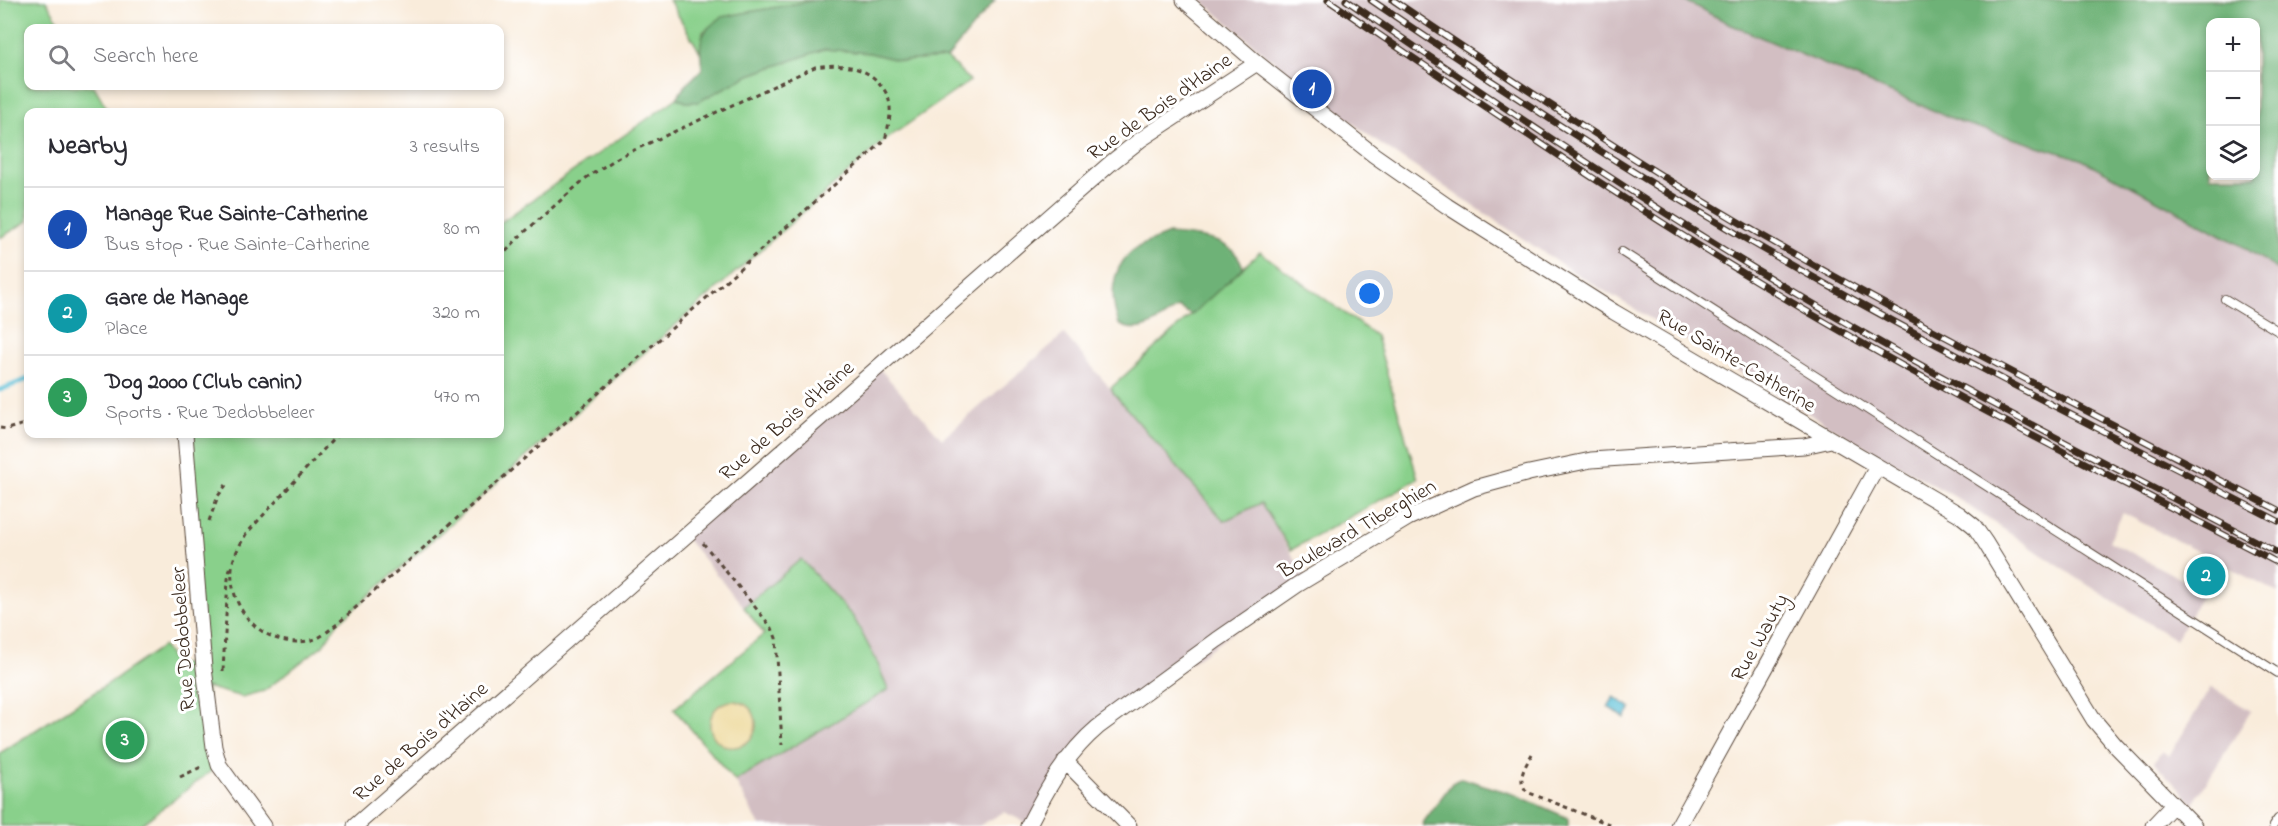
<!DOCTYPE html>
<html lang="en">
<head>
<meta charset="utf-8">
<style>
	:root { --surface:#fff; --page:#f7f7f7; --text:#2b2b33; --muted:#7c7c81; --line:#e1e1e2; --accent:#1f6fb2 }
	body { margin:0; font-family:"Indie Flower",sans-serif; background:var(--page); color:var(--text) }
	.controls { position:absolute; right:18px; top:18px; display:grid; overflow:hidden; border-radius:12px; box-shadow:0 3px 9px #0003 }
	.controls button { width:54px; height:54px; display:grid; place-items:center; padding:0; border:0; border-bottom:2px solid var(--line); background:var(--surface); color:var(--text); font:30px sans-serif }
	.you { position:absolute; left:1370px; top:294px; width:21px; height:21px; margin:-15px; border:4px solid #fff; border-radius:50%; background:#1a73e8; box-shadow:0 0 0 9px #1a73e833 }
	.badge { display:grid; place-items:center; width:39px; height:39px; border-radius:50%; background:var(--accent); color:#fff; font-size:20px; font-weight:700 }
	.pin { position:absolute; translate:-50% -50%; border:3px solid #fff; box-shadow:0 2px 6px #0006 }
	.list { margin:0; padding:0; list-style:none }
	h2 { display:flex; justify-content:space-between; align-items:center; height:78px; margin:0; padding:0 24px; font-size:26px }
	h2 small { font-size:20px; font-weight:400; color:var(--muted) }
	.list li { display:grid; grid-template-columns:39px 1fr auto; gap:18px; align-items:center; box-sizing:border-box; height:84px; padding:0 24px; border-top:2px solid var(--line) }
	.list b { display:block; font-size:22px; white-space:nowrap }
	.list p { margin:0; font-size:20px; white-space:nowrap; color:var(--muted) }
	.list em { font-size:20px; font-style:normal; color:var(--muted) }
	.icon { flex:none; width:33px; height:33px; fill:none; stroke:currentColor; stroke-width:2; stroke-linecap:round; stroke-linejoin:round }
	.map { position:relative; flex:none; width:2278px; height:826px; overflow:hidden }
	.search { position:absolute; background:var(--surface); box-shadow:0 3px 9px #0003; left:24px; top:24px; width:480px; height:66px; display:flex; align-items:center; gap:15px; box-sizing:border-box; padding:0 21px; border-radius:12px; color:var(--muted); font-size:22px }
	.panel { position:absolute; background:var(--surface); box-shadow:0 3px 9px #0003; left:24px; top:108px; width:480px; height:330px; border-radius:12px }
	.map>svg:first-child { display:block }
	.industrial { fill:#d2bec2 }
	.green { fill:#89d08b; stroke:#627d54; stroke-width:1.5 }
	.forest { fill:#6eb277; stroke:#546e4a; stroke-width:1.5; fill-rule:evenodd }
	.sand { fill:#eeda9e; stroke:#94825e; stroke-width:1.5 }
	.water { fill:#5ac0d7; stroke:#4a757a; stroke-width:1.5 }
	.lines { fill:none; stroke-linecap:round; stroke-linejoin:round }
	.stream { stroke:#5ac0d7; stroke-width:5 }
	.lane-casing { stroke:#58473a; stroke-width:10 }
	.street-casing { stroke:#58473a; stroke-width:17 }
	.path { stroke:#58473a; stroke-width:3; stroke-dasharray:4.5 4.5; stroke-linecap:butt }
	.lane { stroke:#fff; stroke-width:8 }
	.street { stroke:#fff; stroke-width:15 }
	.rail-casing { stroke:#3b2a1e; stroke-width:7 }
	.rail { stroke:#fff; stroke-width:4.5; stroke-dasharray:14; stroke-linecap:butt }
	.labels { text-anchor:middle; stroke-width:6; stroke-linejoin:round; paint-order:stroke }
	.street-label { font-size:21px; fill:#3b2a1e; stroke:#fff }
</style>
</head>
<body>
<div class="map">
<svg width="2278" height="826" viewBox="0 0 2278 826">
	<rect width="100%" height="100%" fill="#fff"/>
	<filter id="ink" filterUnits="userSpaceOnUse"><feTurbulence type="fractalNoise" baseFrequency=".0167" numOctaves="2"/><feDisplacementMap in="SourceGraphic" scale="12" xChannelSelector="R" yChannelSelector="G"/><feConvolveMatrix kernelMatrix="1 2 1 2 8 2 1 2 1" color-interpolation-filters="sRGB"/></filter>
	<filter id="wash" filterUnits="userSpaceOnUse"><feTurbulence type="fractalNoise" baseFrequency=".008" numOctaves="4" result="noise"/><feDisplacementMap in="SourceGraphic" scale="24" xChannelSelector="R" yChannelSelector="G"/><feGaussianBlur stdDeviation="1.35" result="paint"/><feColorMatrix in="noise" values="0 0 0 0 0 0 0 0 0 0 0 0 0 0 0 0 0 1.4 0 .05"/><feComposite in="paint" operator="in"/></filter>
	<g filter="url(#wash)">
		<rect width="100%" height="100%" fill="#f9ecdb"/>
		<path class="industrial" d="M 1201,0 L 1683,0 L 1734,26 L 1963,123 L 2081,159 L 2242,246 L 2278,270 L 2278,593 L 2123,513 L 2109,541 L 2204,591 L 2176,640 L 2083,582 L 1955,497 L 1831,427 L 1573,272 L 1377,142 L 1266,55 Z
			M 1064,334 L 1223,521 L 1261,503 L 1307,579 L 1081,742 L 1029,824 L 1004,812 L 979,826 L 760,826 L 735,781 L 888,690 L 877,662 L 854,618 L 801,559 L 744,607 L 685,537 L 878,367 L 942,439 Z
			M 2211,687 L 2251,711 L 2193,804 L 2154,762 L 2162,751 L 2169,756 Z"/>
		<path class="green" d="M 0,0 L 46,0 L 62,28 L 28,28 L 28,86 L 94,86 L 109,112 L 28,112 L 28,221 L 0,238 Z
			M 669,0 L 816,0 L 722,17 L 703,32 L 700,52 Z
			M 824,49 L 870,53 L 901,61 L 947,58 L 970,81 L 885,140 L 336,625 L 323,645 L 264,691 L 242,697 L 206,687 L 219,765 L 139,826 L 0,826 L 0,753 L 106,685 L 163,646 L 176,664 L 190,664 L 203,655 L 185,434 L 500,434 L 500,223 L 677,98 L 686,102 L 698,101 L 747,76 Z
			M 1260,252 L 1376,336 L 1418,479 L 1291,550 L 1261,503 L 1224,521 L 1114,394 L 1111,388 Z
			M 801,559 L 854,618 L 877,662 L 888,690 L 735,781 L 674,709 L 764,634 L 744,607 Z"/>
		<path class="forest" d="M 816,0 L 995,0 L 947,58 L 901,61 L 870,53 L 824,49 L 747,76 L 698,102 L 686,102 L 677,98 L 684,87 L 702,69 C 699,40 698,33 722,17 Z
			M 1683,0 L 2278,0 L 2278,270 L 2242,246 L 2081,159 L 1963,123 L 1734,26 ZM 2256,22 L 2256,176 L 2210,176 L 2210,22 Z
			M 1169,234 C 1194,236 1235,237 1243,268 L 1191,315 L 1178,307 C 1159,320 1141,337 1119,324 C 1110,299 1110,272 1130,253 C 1139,244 1158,239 1169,234 Z
			M 1461,778 L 1516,795 L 1568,818 L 1568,826 L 1424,826 L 1423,823 L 1452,783 Z"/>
		<path class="sand" d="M710 724a23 23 0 1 1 46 0a23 23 0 1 1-46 0Z"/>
		<path class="water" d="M 1614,697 L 1631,708 L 1625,718 L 1608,707 Z"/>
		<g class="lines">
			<path class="stream" d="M 0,390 L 28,379"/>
		</g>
	</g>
	<g filter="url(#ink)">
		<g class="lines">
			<defs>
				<path id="lane" d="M 1622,252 L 2278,673
					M 2225,299 L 2278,331
					M 2273,826 L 2278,819"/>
				<path id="street" d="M 1184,0 L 1257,63 L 1374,155 L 1447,206 L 1614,312 L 1959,514 L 1974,526 L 1985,542 L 2094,720 L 2116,746 L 2194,826
					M 185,434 L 204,668 L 214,747 L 219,765 L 263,826
					M 1065,761 L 1129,826
					M 355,826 L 1112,162 L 1140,140 L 1257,63
					M 1028,826 C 1047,789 1066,754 1098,727 L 1217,640 L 1297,585 L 1408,518 L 1474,488 L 1529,473 L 1591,460 L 1804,446 L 1831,440
					M 1678,826 L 1877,467
					M 2153,826 L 2173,805"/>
			</defs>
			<use href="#lane" class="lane-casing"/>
			<use href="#street" class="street-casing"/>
			<path class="path" d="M 0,428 L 7,429 L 28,423
				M 338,434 L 246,534 C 240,545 233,556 232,568 C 228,613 268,651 312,640 C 321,638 329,630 336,625 L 885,140 C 888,127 893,111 888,97 C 875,67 843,62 815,67 L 619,157 L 586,178 L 519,237 L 500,258
				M 209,521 L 218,496 L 226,485
				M 703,543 L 772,628 L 776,638 L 782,745
				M 223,671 L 228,579 L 231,564
				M 1532,754 C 1525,767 1516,779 1527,792 L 1614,826
				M 180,777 L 203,766"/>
			<use href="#lane" class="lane"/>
			<use href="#street" class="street"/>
			<defs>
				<path id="rail" d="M 1328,0 C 1486,107 1643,215 1808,312 C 1961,402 2121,481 2278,563
					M 1346,0 C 1499,104 1652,209 1812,303 C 1964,393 2122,471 2278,553
					M 1371,0 C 1496,85 1622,168 1753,243 C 1924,342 2102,430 2278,521
					M 1393,0 C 1514,82 1635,162 1761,235 C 1930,332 2105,420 2278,510"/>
			</defs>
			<use href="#rail" class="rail-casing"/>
			<use href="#rail" class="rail"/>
		</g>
	</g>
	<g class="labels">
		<g class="street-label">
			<text transform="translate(1159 106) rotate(-35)" y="7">Rue de Bois d'Haine</text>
			<text transform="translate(1737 360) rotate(31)" y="7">Rue Sainte-Catherine</text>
			<text transform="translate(786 420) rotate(-41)" y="7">Rue de Bois d'Haine</text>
			<text transform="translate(1357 528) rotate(-30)" y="7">Boulevard Tiberghien</text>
			<text transform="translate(1759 637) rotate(-61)" y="7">Rue Wauty</text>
			<text transform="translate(182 639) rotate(-94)" y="7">Rue Dedobbeleer</text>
			<text transform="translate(420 741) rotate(-41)" y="7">Rue de Bois d'Haine</text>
		</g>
	</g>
</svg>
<div class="controls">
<button>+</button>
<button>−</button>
<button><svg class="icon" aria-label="layers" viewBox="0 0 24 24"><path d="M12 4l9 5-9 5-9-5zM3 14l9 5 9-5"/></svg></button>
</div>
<div class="you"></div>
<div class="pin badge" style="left:1312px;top:89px;background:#1a4fb4">1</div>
<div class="pin badge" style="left:2206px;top:576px;background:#0f9aa8">2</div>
<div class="pin badge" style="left:125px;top:740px;background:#2e9e5b">3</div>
<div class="search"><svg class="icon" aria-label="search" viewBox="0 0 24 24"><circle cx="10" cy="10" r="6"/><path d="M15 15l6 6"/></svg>Search here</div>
<section class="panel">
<h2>Nearby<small>3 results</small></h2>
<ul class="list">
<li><span class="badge" style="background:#1a4fb4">1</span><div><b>Manage Rue Sainte-Catherine</b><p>Bus stop · Rue Sainte-Catherine</p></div><em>80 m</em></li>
<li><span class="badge" style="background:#0f9aa8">2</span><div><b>Gare de Manage</b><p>Place</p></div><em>320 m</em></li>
<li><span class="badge" style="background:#2e9e5b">3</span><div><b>Dog 2000 (Club canin)</b><p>Sports · Rue Dedobbeleer</p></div><em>470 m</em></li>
</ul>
</section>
</div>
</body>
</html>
